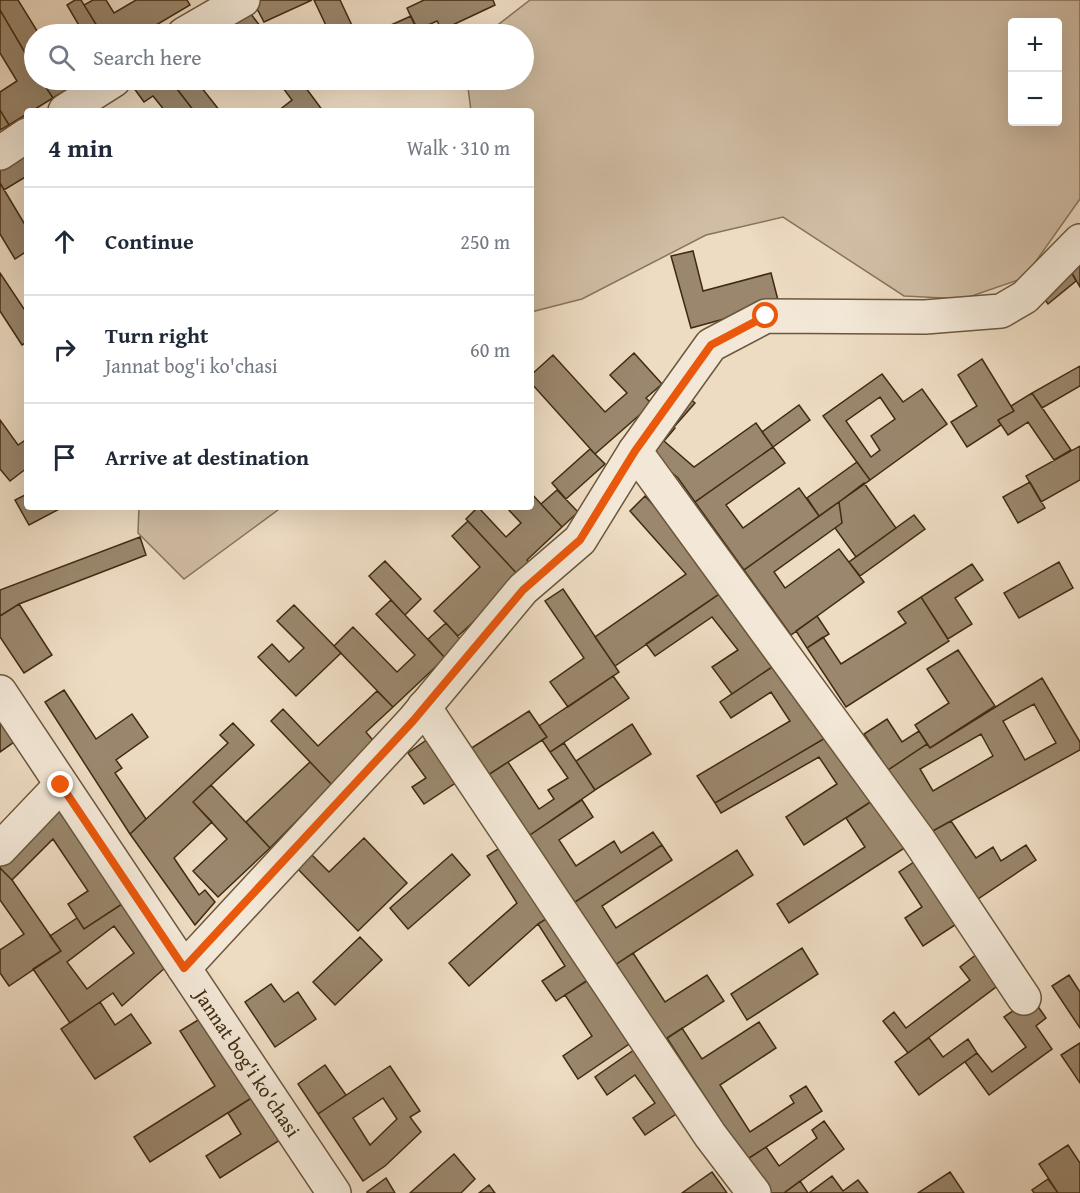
<!DOCTYPE html>
<html lang="en">
<head>
<meta charset="utf-8">
<style>
	:root { --surface:#fff; --page:#f6f6f7; --text:#1f2937; --muted:#747a83; --line:#e0e1e3 }
	body { margin:0; font-family:"Gentium Book Plus",serif; background:var(--page); color:var(--text) }
	.controls { position:absolute; right:18px; top:18px; display:grid; overflow:hidden; border-radius:6px; box-shadow:0 6px 24px #0002 }
	.controls button { width:54px; height:54px; display:grid; place-items:center; padding:0; border:0; border-bottom:2px solid var(--line); background:var(--surface); color:var(--text); font:30px sans-serif }
	.stop { position:absolute; width:18px; height:18px; margin:-14px; border:4px solid #ea580c; border-radius:50%; background:#fff }
	.stop.end { background:#ea580c; border-color:#fff; box-shadow:0 2px 6px #0008 }
	.list { margin:0; padding:0; list-style:none }
	h2 { display:flex; justify-content:space-between; align-items:center; height:78px; margin:0; padding:0 24px; font-size:26px }
	h2 small { font-size:20px; font-weight:400; color:var(--muted) }
	.list li { display:grid; grid-template-columns:39px 1fr auto; gap:18px; align-items:center; box-sizing:border-box; height:108px; padding:0 24px; border-top:2px solid var(--line) }
	.list b { display:block; font-size:22px; white-space:nowrap }
	.list p { margin:0; font-size:20px; white-space:nowrap; color:var(--muted) }
	.list em { font-size:20px; font-style:normal; color:var(--muted) }
	.icon { flex:none; width:33px; height:33px; fill:none; stroke:currentColor; stroke-width:2; stroke-linecap:round; stroke-linejoin:round }
	.map { position:relative; flex:none; width:1080px; height:1193px; overflow:hidden }
	.search { position:absolute; background:var(--surface); box-shadow:0 6px 24px #0002; left:24px; top:24px; width:510px; height:66px; display:flex; align-items:center; gap:15px; box-sizing:border-box; padding:0 21px; border-radius:33px; color:var(--muted); font-size:22px }
	.panel { position:absolute; background:var(--surface); box-shadow:0 6px 24px #0002; left:24px; top:108px; width:510px; height:402px; border-radius:6px }
	.map>svg:first-child { display:block }
	.green { fill:#d0bda4; stroke:#88745a; stroke-width:1.5; fill-rule:evenodd }
	.building { fill:#9a876d; stroke:#402b10; stroke-width:1.5; fill-rule:evenodd }
	.lines { fill:none; stroke-linecap:round; stroke-linejoin:round }
	.minor-casing { stroke:#6b573c; stroke-width:36 }
	.minor { stroke:#f3e8d7; stroke-width:33 }
	.route { stroke:#ea580c; stroke-width:8 }
	.labels { text-anchor:middle; stroke-width:5; stroke-linejoin:round; paint-order:stroke }
	.street-label { font-size:20px; fill:#402b10; stroke:#f3e8d7 }
</style>
</head>
<body>
<div class="map">
<svg width="1080" height="1193" viewBox="0 0 1080 1193">
	<rect width="100%" height="100%" fill="#eddbc2"/>
	<filter id="stains"><feTurbulence type="fractalNoise" baseFrequency=".00333" numOctaves="4"/><feColorMatrix values="0 0 0 0 .2 0 0 0 0 .09 0 0 0 0 .02 0 0 0 .5 -.17"/></filter>
	<radialGradient id="worn" r=".72"><stop offset=".6" stop-color="#630" stop-opacity="0"/><stop offset="1" stop-color="#630" stop-opacity=".3"/></radialGradient>
	<path class="green" d="M 530,0 L 1080,0 L 1080,199 L 1024,278 L 963,299 L 904,296 L 783,217 L 706,235 L 582,299 L 531,312 L 531,111 L 471,111 L 467,80 L 524,80 L 524,34 L 486,34 ZM 1012,22 L 1058,22 L 1058,122 L 1012,122 Z
		M 139,507 L 282,507 L 184,579 L 138,533 Z"/>
	<path class="building" d="M 0,0 L 18,0 L 39,34 L 34,34 L 34,68 L 0,10 Z
		M 75,0 L 81,0 L 102,34 L 84,34 L 67,5 Z
		M 93,0 L 106,0 L 114,13 L 136,0 L 187,0 L 190,5 L 141,34 L 102,34 L 84,5 Z
		M 255,0 L 312,0 L 264,22 L 253,1 Z
		M 314,0 L 340,0 L 356,34 L 330,34 Z
		M 424,0 L 493,0 L 495,5 L 442,30 L 437,21 L 417,30 L 407,8 Z
		M 0,10 L 34,68 L 34,80 L 41,80 L 53,98 L 32,111 L 27,111 L 27,114 L 9,125 L 0,110 L 0,92 L 17,81 L 0,53 Z
		M 248,10 L 266,34 L 214,34 Z
		M 411,16 L 420,34 L 371,34 Z
		M 41,80 L 84,80 L 53,98 Z
		M 143,80 L 170,80 L 194,111 L 165,111 L 153,96 L 144,102 L 133,87 Z
		M 170,80 L 211,80 L 201,87 L 220,111 L 194,111 Z
		M 277,80 L 300,80 L 323,111 L 278,111 L 292,100 Z
		M 0,110 L 9,125 L 0,130 Z
		M 27,148 L 27,176 L 4,190 L 0,183 L 0,164 Z
		M 0,183 L 27,228 L 27,251 L 15,259 L 0,234 Z
		M 693,251 L 703,291 L 771,273 L 779,304 L 691,328 L 671,256 Z
		M 1080,259 L 1080,287 L 1069,268 Z
		M 1069,268 L 1076,281 L 1048,304 L 1040,293 Z
		M 0,273 L 24,309 L 27,307 L 27,342 L 22,345 L 0,311 Z
		M 634,353 L 662,384 L 646,398 L 652,404 L 595,454 L 531,383 L 531,375 L 553,355 L 605,412 L 627,393 L 610,375 Z
		M 982,359 L 1014,411 L 998,420 L 1001,425 L 967,447 L 951,422 L 977,406 L 958,375 Z
		M 1080,366 L 1080,386 L 1042,408 L 1032,393 Z
		M 882,374 L 903,402 L 922,389 L 947,424 L 870,480 L 823,416 ZM 880,397 L 895,419 L 871,436 L 880,450 L 871,457 L 846,421 Z
		M 1032,393 L 1071,450 L 1054,460 L 1028,422 L 1008,435 L 998,420 L 1014,411 L 1011,406 Z
		M 687,396 L 695,403 L 674,427 L 665,420 Z
		M 799,405 L 810,420 L 773,447 L 762,432 Z
		M 0,420 L 18,445 L 27,439 L 27,468 L 10,481 L 0,469 Z
		M 665,420 L 675,428 L 664,441 L 694,467 L 756,423 L 773,447 L 695,502 L 678,478 L 642,447 Z
		M 1080,446 L 1080,480 L 1041,502 L 1026,476 Z
		M 773,447 L 785,463 L 726,505 L 743,528 L 799,488 L 819,516 L 744,570 L 695,502 Z
		M 590,449 L 605,464 L 566,499 L 552,483 Z
		M 857,462 L 870,480 L 819,516 L 807,498 Z
		M 1030,482 L 1045,508 L 1018,523 L 1003,497 Z
		M 864,483 L 896,528 L 856,557 L 835,528 L 842,523 L 839,502 Z
		M 557,490 L 578,512 L 562,527 L 541,504 Z
		M 531,493 L 562,527 L 527,560 L 533,566 L 521,578 L 466,519 L 478,507 L 506,537 L 521,523 L 506,507 L 531,507 Z
		M 27,494 L 27,507 L 63,507 L 29,525 L 15,500 Z
		M 645,496 L 706,562 L 725,590 L 615,666 L 595,637 L 686,574 L 630,511 Z
		M 839,502 L 842,523 L 774,572 L 785,588 L 839,549 L 864,582 L 791,635 L 744,570 Z
		M 914,515 L 925,529 L 860,576 L 849,562 Z
		M 468,521 L 521,578 L 458,636 L 434,611 L 480,567 L 452,536 Z
		M 140,537 L 146,555 L 19,604 L 0,616 L 0,590 Z
		M 385,561 L 421,599 L 405,615 L 369,576 Z
		M 1059,562 L 1073,588 L 1019,618 L 1004,593 Z
		M 972,564 L 983,580 L 955,598 L 972,624 L 948,639 L 921,597 Z
		M 563,589 L 619,672 L 568,707 L 550,682 L 584,658 L 545,601 Z
		M 725,590 L 781,661 L 732,694 L 712,667 L 738,650 L 712,617 L 655,656 L 646,644 Z
		M 921,597 L 949,641 L 846,707 L 807,648 L 823,637 L 841,664 L 906,623 L 898,612 Z
		M 391,600 L 445,658 L 393,707 L 334,646 L 353,627 L 397,672 L 415,655 L 376,614 Z
		M 19,604 L 52,655 L 24,673 L 0,637 L 0,616 Z
		M 294,605 L 341,653 L 296,696 L 258,657 L 272,644 L 289,662 L 304,648 L 277,621 Z
		M 817,616 L 829,634 L 807,648 L 796,631 Z
		M 446,623 L 462,641 L 445,658 L 428,639 Z
		M 958,650 L 995,706 L 930,748 L 915,725 L 949,703 L 927,669 Z
		M 781,661 L 832,734 L 715,803 L 697,776 L 790,721 L 771,692 L 731,718 L 720,702 Z
		M 613,676 L 629,698 L 550,752 L 542,740 L 547,737 L 539,726 Z
		M 1042,678 L 1080,742 L 1080,750 L 929,833 L 888,770 L 927,744 L 930,748 ZM 1034,704 L 1056,743 L 1025,760 L 1003,721 ZM 981,734 L 993,756 L 933,791 L 920,769 Z
		M 64,690 L 96,739 L 132,714 L 148,737 L 116,760 L 122,768 L 115,773 L 146,819 L 130,834 L 45,702 Z
		M 377,691 L 393,707 L 366,732 L 376,744 L 332,785 L 271,721 L 283,709 L 318,746 Z
		M 529,711 L 547,737 L 488,775 L 470,749 Z
		M 887,719 L 902,742 L 919,731 L 927,744 L 888,770 L 864,734 Z
		M 0,722 L 14,742 L 0,752 Z
		M 233,723 L 254,745 L 193,802 L 212,822 L 174,858 L 199,895 L 205,890 L 215,902 L 195,925 L 130,834 L 228,743 L 220,735 Z
		M 632,724 L 651,754 L 595,790 L 576,761 Z
		M 832,734 L 875,799 L 804,845 L 786,817 L 837,784 L 819,757 L 721,813 L 715,803 Z
		M 428,739 L 457,782 L 424,804 L 412,787 L 426,778 L 408,753 Z
		M 564,743 L 595,790 L 527,837 L 488,775 L 508,762 L 539,809 L 554,799 L 548,790 L 568,778 L 550,752 Z
		M 310,762 L 332,785 L 270,848 L 246,822 Z
		M 211,785 L 270,848 L 218,897 L 193,871 L 227,839 L 193,802 Z
		M 875,799 L 906,847 L 789,923 L 777,904 L 865,847 L 846,818 Z
		M 582,800 L 593,817 L 559,840 L 576,866 L 614,841 L 621,853 L 653,832 L 662,845 L 572,904 L 527,837 Z
		M 55,804 L 122,904 L 84,929 L 68,904 L 88,891 L 53,839 L 12,880 L 0,868 L 0,861 Z
		M 951,821 L 976,858 L 993,847 L 1001,861 L 1026,845 L 1036,860 L 975,901 L 929,833 Z
		M 364,838 L 407,883 L 358,931 L 294,865 L 308,851 L 329,872 Z
		M 506,844 L 552,915 L 538,924 L 469,986 L 449,963 L 517,903 L 487,856 Z
		M 662,845 L 672,860 L 602,906 L 616,928 L 737,850 L 753,875 L 612,967 L 572,904 Z
		M 452,854 L 470,875 L 408,929 L 390,908 Z
		M 917,860 L 958,923 L 923,946 L 905,918 L 922,907 L 899,872 Z
		M 0,868 L 12,880 L 61,951 L 9,986 L 0,973 L 0,950 L 24,934 L 0,900 Z
		M 122,904 L 166,967 L 122,1006 L 113,993 L 70,1023 L 33,969 L 61,951 L 50,936 L 77,918 L 84,929 ZM 114,926 L 134,953 L 87,989 L 67,962 Z
		M 552,915 L 589,979 L 556,1001 L 542,981 L 565,966 L 538,924 Z
		M 360,937 L 382,960 L 335,1005 L 313,982 Z
		M 802,948 L 818,974 L 747,1020 L 731,994 Z
		M 633,953 L 665,1002 L 707,975 L 724,1001 L 663,1041 L 612,967 Z
		M 977,954 L 1000,984 L 908,1053 L 883,1021 L 894,1012 L 906,1028 L 970,980 L 960,967 Z
		M 1069,975 L 1080,992 L 1080,1028 L 1052,986 Z
		M 593,977 L 635,1040 L 578,1079 L 563,1056 L 592,1036 L 565,995 Z
		M 271,984 L 284,1002 L 298,992 L 316,1019 L 275,1047 L 245,1002 Z
		M 1032,998 L 1046,1018 L 1036,1026 L 1052,1049 L 989,1095 L 965,1062 L 977,1053 L 992,1072 L 1026,1047 L 1004,1017 Z
		M 100,1002 L 115,1025 L 131,1014 L 151,1043 L 95,1079 L 61,1029 Z
		M 203,1017 L 253,1097 L 150,1162 L 134,1137 L 215,1086 L 180,1031 Z
		M 759,1022 L 776,1048 L 720,1085 L 750,1132 L 794,1103 L 790,1096 L 806,1086 L 822,1111 L 746,1160 L 667,1038 L 682,1028 L 702,1059 Z
		M 929,1038 L 943,1057 L 968,1039 L 977,1053 L 919,1095 L 895,1062 Z
		M 1080,1043 L 1080,1083 L 1061,1055 Z
		M 641,1045 L 685,1108 L 645,1135 L 633,1118 L 655,1103 L 635,1075 L 607,1095 L 595,1077 Z
		M 325,1065 L 346,1095 L 318,1114 L 298,1084 Z
		M 390,1066 L 420,1111 L 410,1117 L 421,1132 L 385,1166 L 363,1181 L 318,1114 ZM 383,1098 L 397,1119 L 370,1145 L 353,1118 Z
		M 253,1097 L 280,1140 L 220,1178 L 206,1156 L 241,1134 L 228,1113 Z
		M 824,1121 L 844,1149 L 784,1193 L 770,1193 L 746,1160 L 766,1147 L 779,1166 L 817,1138 L 812,1130 Z
		M 1068,1145 L 1080,1163 L 1080,1193 L 1058,1193 L 1039,1164 Z
		M 454,1154 L 475,1179 L 461,1193 L 410,1193 Z
		M 712,1172 L 727,1193 L 682,1193 Z
		M 950,1172 L 964,1193 L 918,1193 Z
		M 832,1176 L 843,1191 L 858,1180 L 868,1193 L 809,1193 Z
		M 386,1178 L 395,1193 L 367,1193 L 367,1192 Z
		M 1048,1179 L 1058,1193 L 1034,1193 L 1032,1190 Z
		M 800,1181 L 808,1193 L 784,1193 Z
		M 489,1185 L 495,1193 L 479,1193 Z"/>
	<g class="lines">
		<defs>
			<g id="minor">
				<path d="M 184,34 L 243,0"/>
				<path d="M 65,111 L 114,80"/>
				<path d="M 0,153 L 27,135"/>
				<path d="M 635,451 L 918,839 L 1024,998"/>
				<path id="s1" d="M 0,692 L 334,1193"/>
				<path d="M 424,707 L 710,1135 L 754,1193"/>
				<path d="M 0,849 L 61,785"/>
				<path d="M 184,968 L 413,721 L 523,589 L 580,540 L 635,451 L 711,345 L 766,316 L 925,317 L 1001,311 L 1025,297 L 1080,241"/>
			</g>
		</defs>
		<use href="#minor" class="minor-casing"/>
		<use href="#minor" class="minor"/>
	</g>
	<g class="lines">
		<path class="route" d="M 61,785 L 184,968 L 413,721 L 523,590 L 580,540 L 635,451 L 711,345 L 766,316"/>
	</g>
	<g class="labels">
		<g class="street-label">
			<text dy="7" stroke="none"><textPath href="#s1" startOffset="446">Jannat bog'i ko'chasi</textPath></text>
		</g>
	</g>
	<rect width="100%" height="100%" filter="url(#stains)"/>
	<rect width="100%" height="100%" fill="url(#worn)"/>
</svg>
<div class="controls">
<button>+</button>
<button>−</button>
</div>
<div class="stop" style="left:766px;top:316px"></div>
<div class="stop end" style="left:61px;top:785px"></div>
<div class="search"><svg class="icon" aria-label="search" viewBox="0 0 24 24"><circle cx="10" cy="10" r="6"/><path d="M15 15l6 6"/></svg>Search here</div>
<section class="panel">
<h2>4 min<small>Walk · 310 m</small></h2>
<ul class="list">
<li><svg class="icon" aria-label="ahead" viewBox="0 0 24 24"><path d="M12 20V5M6 11l6-6 6 6"/></svg><div><b>Continue</b></div><em>250 m</em></li>
<li><svg class="icon" aria-label="right" viewBox="0 0 24 24"><path d="M7 20v-9h11M14 6l5 5-5 5"/></svg><div><b>Turn right</b><p>Jannat bog'i ko'chasi</p></div><em>60 m</em></li>
<li><svg class="icon" aria-label="arrive" viewBox="0 0 24 24"><path d="M6 21V4h12l-3 4 3 4H6"/></svg><div><b>Arrive at destination</b></div></li>
</ul>
</section>
</div>
</body>
</html>
